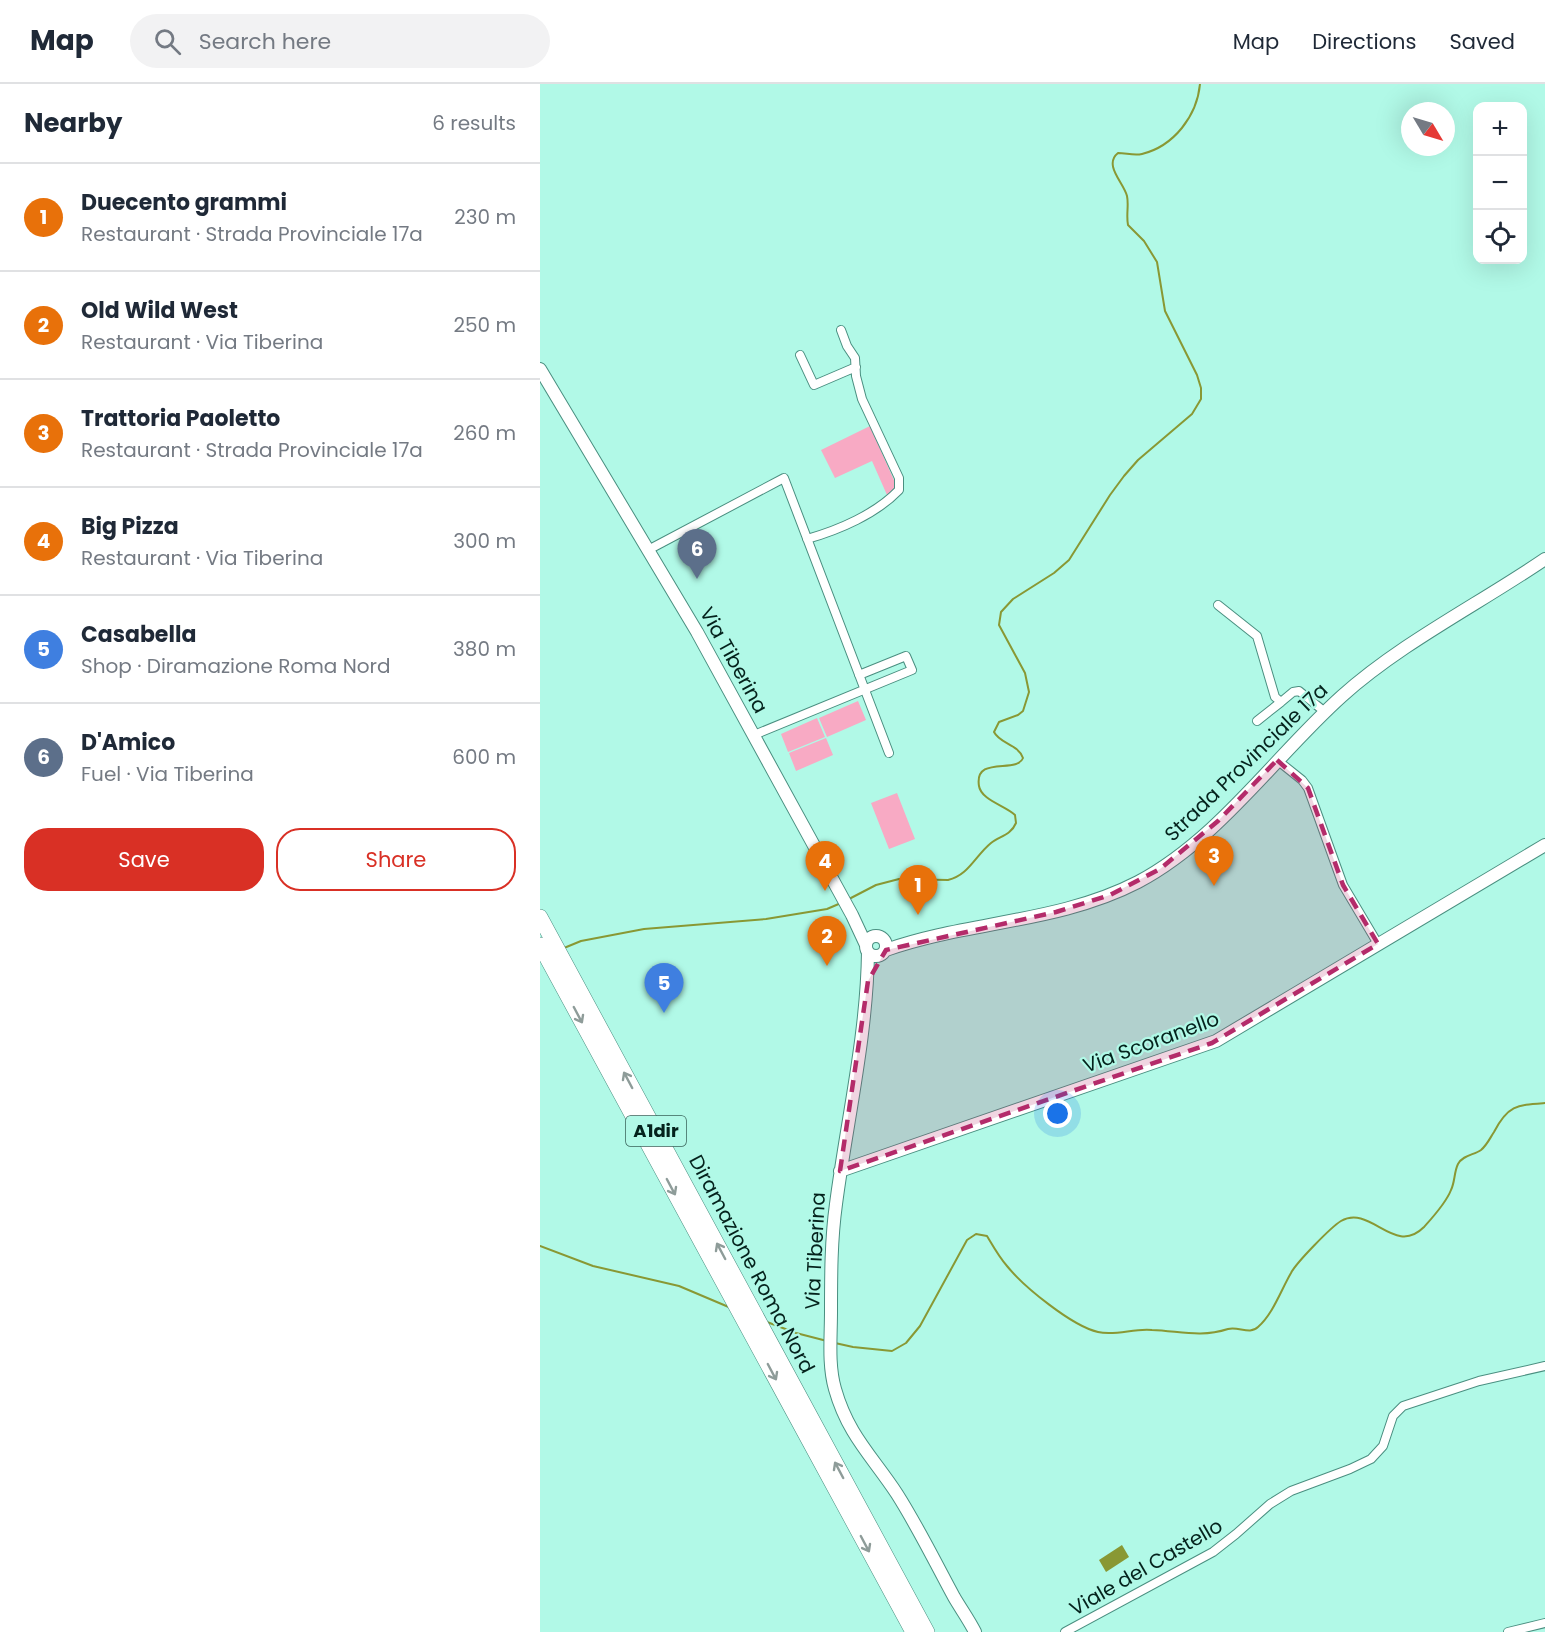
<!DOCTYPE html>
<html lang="en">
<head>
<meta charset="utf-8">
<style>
	:root { --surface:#fff; --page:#f2f2f3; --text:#1f2937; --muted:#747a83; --line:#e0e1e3; --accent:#d93025 }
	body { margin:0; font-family:Poppins,sans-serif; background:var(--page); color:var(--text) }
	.controls { position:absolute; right:18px; top:18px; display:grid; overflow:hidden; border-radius:12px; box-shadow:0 6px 24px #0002 }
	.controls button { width:54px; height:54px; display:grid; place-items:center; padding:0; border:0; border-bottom:2px solid var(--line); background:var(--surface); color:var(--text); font:30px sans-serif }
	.compass { position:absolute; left:861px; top:18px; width:54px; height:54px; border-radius:50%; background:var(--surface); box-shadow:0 6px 24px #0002; rotate:128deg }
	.you { position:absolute; left:518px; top:1030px; width:21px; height:21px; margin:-15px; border:4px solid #fff; border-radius:50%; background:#1a73e8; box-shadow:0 0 0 9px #1a73e833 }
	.badge { display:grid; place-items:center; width:39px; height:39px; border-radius:50%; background:var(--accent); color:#fff; font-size:20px; font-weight:700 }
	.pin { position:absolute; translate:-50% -50px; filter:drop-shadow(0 2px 3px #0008) }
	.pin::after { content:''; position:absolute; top:32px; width:21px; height:18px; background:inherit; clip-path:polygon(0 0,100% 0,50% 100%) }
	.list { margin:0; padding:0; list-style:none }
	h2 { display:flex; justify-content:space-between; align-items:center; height:78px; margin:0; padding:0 24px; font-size:26px }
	h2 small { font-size:20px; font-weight:400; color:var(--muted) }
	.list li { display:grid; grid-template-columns:39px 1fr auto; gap:18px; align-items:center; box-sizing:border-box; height:108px; padding:0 24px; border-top:2px solid var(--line) }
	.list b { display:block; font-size:22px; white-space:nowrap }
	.list p { margin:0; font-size:20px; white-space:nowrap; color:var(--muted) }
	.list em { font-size:20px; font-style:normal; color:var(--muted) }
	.actions { display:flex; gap:12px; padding:18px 24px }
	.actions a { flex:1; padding:14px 0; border:2px solid var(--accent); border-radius:24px; text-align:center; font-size:21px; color:var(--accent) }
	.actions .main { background:var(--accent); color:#fff }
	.icon { flex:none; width:33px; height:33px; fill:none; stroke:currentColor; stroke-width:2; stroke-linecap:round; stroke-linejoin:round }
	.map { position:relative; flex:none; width:1005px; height:1548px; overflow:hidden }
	header { display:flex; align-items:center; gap:36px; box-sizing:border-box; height:84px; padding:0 30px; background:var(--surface); border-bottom:2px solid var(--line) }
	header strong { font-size:28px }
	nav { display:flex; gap:33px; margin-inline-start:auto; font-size:21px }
	.search { width:420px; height:54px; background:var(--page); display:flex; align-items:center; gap:15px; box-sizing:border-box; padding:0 21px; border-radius:33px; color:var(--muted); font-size:22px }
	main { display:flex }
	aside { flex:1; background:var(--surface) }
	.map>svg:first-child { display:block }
	.green { fill:#f8aac4 }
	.water { fill:#899834 }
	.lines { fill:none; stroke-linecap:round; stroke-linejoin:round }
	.stream { stroke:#899834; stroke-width:2 }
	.street-casing { stroke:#4a8f80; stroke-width:10 }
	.secondary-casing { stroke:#4a8f80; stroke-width:14 }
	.highway-casing { stroke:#4a8f80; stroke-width:16 }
	.street { stroke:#fff; stroke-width:8 }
	.secondary { stroke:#fff; stroke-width:12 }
	.highway { stroke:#fff; stroke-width:15 }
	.oneway { stroke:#8e9c99 }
	.marked { fill:#b42b6a; fill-opacity:0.2; stroke:#b42b6a; stroke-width:4.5; stroke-dasharray:12 8; stroke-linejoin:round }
	.labels { text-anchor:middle; stroke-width:4.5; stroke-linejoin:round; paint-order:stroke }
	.shield { fill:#b1f9e7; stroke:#386259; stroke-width:1.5 }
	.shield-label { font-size:18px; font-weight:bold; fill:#04221c }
	.street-label { font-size:20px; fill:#04221c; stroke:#b1f9e7 }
</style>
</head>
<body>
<header>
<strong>Map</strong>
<div class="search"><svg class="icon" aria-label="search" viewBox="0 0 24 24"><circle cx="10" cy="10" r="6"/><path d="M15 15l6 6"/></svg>Search here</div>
<nav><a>Map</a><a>Directions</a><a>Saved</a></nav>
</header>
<main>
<aside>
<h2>Nearby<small>6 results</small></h2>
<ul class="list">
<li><span class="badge" style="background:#e8710a">1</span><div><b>Duecento grammi</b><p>Restaurant · Strada Provinciale 17a</p></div><em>230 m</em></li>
<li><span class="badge" style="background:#e8710a">2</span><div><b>Old Wild West</b><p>Restaurant · Via Tiberina</p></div><em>250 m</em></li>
<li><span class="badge" style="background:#e8710a">3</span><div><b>Trattoria Paoletto</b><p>Restaurant · Strada Provinciale 17a</p></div><em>260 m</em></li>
<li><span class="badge" style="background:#e8710a">4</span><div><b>Big Pizza</b><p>Restaurant · Via Tiberina</p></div><em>300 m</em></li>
<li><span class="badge" style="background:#3f7fe0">5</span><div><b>Casabella</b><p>Shop · Diramazione Roma Nord</p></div><em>380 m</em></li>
<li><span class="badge" style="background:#5c6f8a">6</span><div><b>D'Amico</b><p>Fuel · Via Tiberina</p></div><em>600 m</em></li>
</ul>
<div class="actions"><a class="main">Save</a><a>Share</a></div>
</aside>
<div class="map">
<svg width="1005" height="1548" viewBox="0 0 1005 1548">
	<rect width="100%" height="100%" fill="#b1f9e7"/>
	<path class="green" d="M 330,342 L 357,403 L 347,411 L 332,377 L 295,394 L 281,366 Z
		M 318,617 L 326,636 L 287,653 L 279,634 Z
		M 277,634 L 285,653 L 248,668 L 241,650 Z
		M 286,654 L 293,671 L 256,687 L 249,669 Z
		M 357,709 L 375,755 L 349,765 L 331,719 Z"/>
	<path class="water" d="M 582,1461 L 589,1473 L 566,1488 L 559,1476 Z"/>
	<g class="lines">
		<path class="stream" d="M 309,815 L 336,801 L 359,795 L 408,796 C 429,791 435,772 451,759 C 460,752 471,751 476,739 L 475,731 C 466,722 441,716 439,702 C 434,671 477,690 483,674 C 478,660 460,660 454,648 L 459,638 L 478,631 L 483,627 L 489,608 L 485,589 L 459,541 L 461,528 L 473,515 L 514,489 L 529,476 L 570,411 L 584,392 L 598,376 L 652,330 L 661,315 L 661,304 L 657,291 L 625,227 L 617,178 L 604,157 L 588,141 C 586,131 589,121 587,112 C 584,99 563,81 578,69 C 586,69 594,72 602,70 C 634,62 657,32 660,0
			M 24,864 L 41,857 L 104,845 L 226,835 L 287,825 L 301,819
			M 0,1162 L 53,1182 L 139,1202 L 191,1224
			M 227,1238 L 256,1249 L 287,1257
			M 295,1259 L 313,1263 L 352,1267 L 366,1259 L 380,1242 L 427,1156 L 436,1150 L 447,1152 C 453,1162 459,1173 467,1182 C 484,1203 532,1242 558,1248 C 576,1252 594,1244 612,1246 C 640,1247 660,1254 688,1245 C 698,1242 710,1251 718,1243 C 733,1230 741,1206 751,1189 C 756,1179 791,1143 801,1137 C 831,1120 854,1173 884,1143 C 893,1133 906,1119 911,1106 C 915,1098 914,1088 918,1080 C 923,1071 934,1071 941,1066 C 947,1061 950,1054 954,1048 C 968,1021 977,1021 1005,1019"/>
		<defs>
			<path id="street" d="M 260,271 L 274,301 L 316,283
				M 267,455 C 299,446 336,430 359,406 L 359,394 L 322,315 L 316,292 L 315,274 L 307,262 L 301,246
				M 108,466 L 244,394 L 349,669
				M 678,521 L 717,552 L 735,613 L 741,618 L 753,608 L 759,607 L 785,628
				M 717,637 L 741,618
				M 214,651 L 372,586 L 366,572 L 319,591
				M 737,676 L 762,696 L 768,704 L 803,801 L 838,860
				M 525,1548 L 673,1468 L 696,1450 L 730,1420 L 751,1407 L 810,1385 L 831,1375 L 843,1362 L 853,1332 L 863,1322 L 939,1297 L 1005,1282
				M 968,1548 L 1005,1539"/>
			<path id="secondary" d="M 0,285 L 157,548 L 312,831 L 326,861
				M326 862a10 10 0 1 1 20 0a10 10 0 1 1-20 0Z
				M 346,866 C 428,837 519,839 598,798 C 679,755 735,672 802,612 C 861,559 939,520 1005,475
				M 328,868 C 327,952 307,1036 296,1120 C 291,1156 291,1192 291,1228 C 291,1253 288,1281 295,1305 C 308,1351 332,1372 357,1410 C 378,1443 395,1478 414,1513 C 421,1525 429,1536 435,1548
				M 300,1087 L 676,957 L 1005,761"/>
			<path id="highway" d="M 0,833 L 387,1548
				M 0,861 L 373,1548"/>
		</defs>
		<use href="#street" class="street-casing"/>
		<use href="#secondary" class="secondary-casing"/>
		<use href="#highway" class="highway-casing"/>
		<use href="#street" class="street"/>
		<use href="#secondary" class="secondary"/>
		<use href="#highway" class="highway"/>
	</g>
	<defs><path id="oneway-shaft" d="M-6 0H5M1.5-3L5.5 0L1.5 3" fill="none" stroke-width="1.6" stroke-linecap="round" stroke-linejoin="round" transform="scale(1.5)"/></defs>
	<g class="oneway">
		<use href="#oneway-shaft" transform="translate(38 931) rotate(62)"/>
		<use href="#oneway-shaft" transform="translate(88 996) rotate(-118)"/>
		<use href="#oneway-shaft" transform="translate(131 1103) rotate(62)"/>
		<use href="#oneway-shaft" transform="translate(181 1167) rotate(-118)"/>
		<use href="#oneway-shaft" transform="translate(232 1288) rotate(62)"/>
		<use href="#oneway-shaft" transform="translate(299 1386) rotate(-118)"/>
		<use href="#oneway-shaft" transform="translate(325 1460) rotate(62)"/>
	</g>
	<path class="marked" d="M 737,676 L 768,704 L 803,801 L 838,860 L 672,959 L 300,1087 L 328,897 L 346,866 L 516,828 L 570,811 L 620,785 L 678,737 Z"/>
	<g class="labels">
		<rect class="shield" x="86" y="1032" width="60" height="30" rx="4.5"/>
		<g class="shield-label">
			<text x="116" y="1053">A1dir</text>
		</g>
		<g class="street-label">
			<text transform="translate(194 576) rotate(61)" y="7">Via Tiberina</text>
			<text transform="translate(706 678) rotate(-44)" y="7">Strada Provinciale 17a</text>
			<text transform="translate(611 958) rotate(-20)" y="7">Via Scoranello</text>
			<text transform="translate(275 1167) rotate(-87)" y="7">Via Tiberina</text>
			<text transform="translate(212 1180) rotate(62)" y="7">Diramazione Roma Nord</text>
			<text transform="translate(606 1483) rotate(-30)" y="7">Viale del Castello</text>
		</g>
	</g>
</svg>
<div class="controls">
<button>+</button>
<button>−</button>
<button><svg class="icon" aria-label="locate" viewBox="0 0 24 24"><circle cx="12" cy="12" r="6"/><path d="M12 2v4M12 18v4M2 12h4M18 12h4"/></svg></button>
</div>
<svg class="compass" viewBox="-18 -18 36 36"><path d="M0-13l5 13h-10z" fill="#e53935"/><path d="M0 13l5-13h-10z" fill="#747a83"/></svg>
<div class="you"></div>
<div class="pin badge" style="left:378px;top:831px;background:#e8710a">1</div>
<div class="pin badge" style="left:287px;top:882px;background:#e8710a">2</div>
<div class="pin badge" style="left:674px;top:802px;background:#e8710a">3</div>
<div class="pin badge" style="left:285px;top:807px;background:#e8710a">4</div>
<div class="pin badge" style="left:124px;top:929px;background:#3f7fe0">5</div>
<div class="pin badge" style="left:157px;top:495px;background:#5c6f8a">6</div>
</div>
</main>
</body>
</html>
